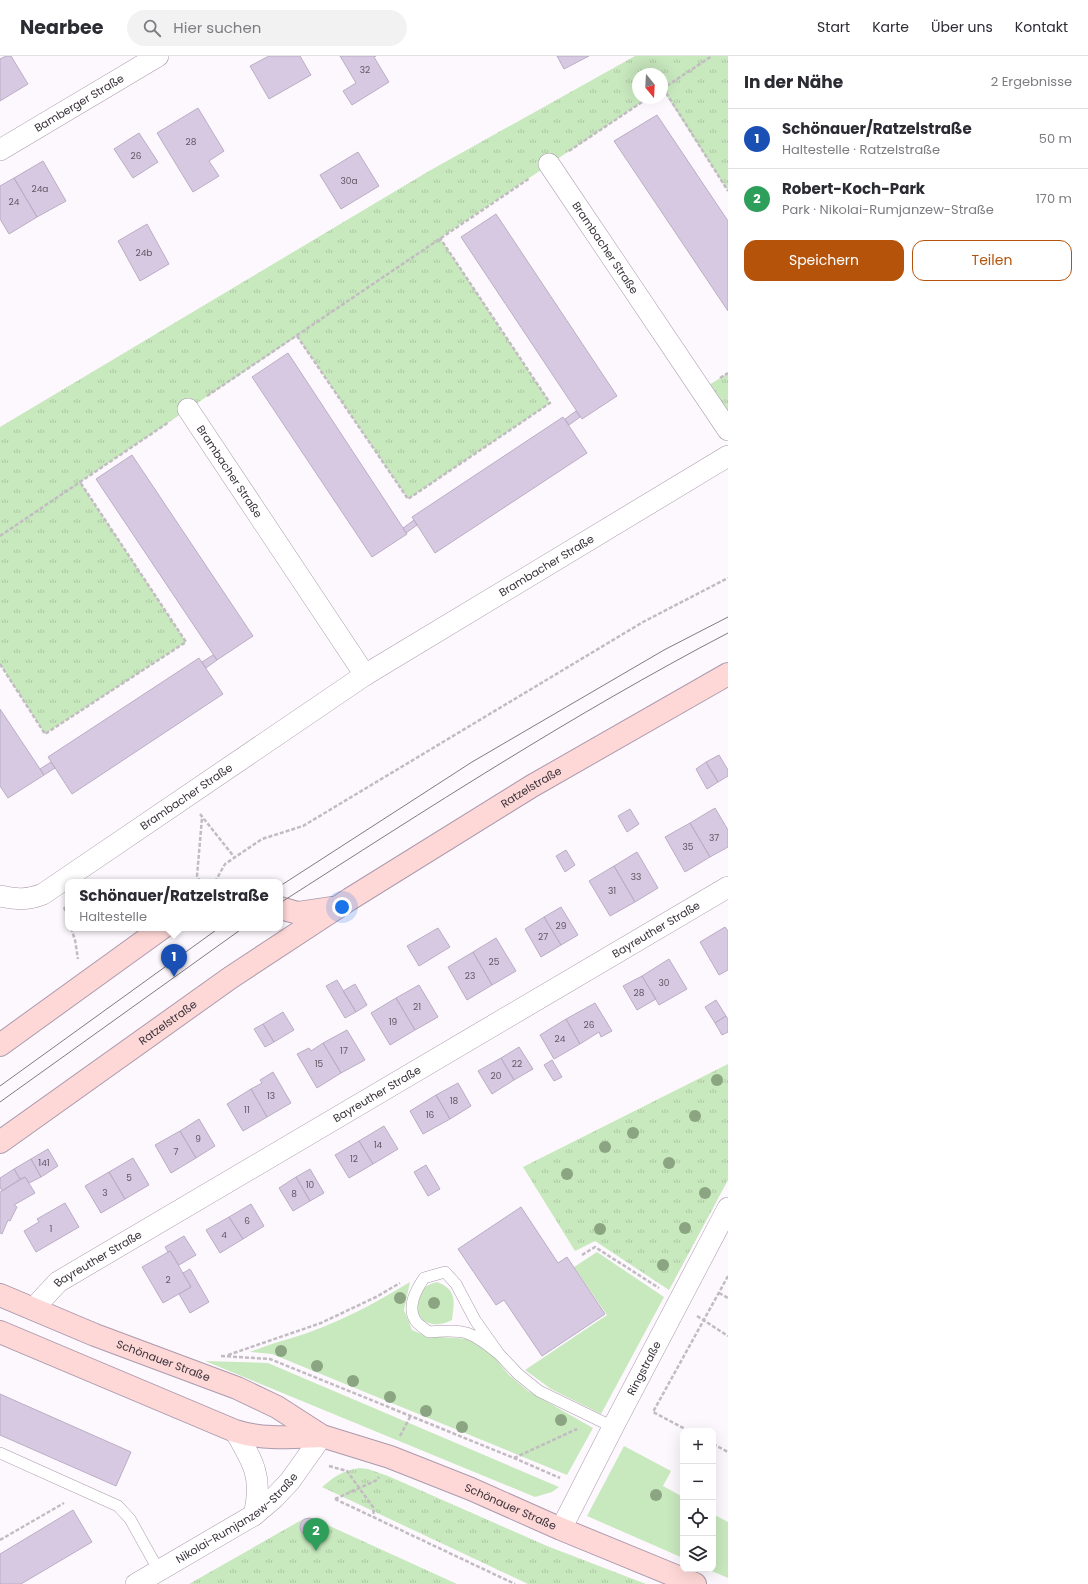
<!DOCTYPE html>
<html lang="de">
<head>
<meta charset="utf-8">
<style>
	:root { --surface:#fff; --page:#f2f2f3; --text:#2b2b33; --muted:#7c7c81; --line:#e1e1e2; --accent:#b45309 }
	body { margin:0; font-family:Poppins,sans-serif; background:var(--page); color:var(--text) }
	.controls { position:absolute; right:12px; bottom:12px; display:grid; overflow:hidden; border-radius:8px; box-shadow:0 4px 16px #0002 }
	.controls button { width:36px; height:36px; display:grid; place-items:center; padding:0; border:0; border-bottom:1px solid var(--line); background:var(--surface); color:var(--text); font:20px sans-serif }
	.compass { position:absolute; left:632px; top:12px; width:36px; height:36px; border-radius:50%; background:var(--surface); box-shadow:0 4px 16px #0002; rotate:162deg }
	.you { position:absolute; left:342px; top:851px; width:14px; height:14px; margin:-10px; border:3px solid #fff; border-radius:50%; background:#1a73e8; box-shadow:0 0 0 6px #1a73e833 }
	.badge { display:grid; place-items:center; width:26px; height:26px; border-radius:50%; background:var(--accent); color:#fff; font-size:13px; font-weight:700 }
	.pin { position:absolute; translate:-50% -33px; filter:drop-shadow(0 1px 2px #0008) }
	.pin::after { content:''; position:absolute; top:21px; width:14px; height:12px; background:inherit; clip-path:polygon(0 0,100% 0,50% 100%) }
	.popup { position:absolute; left:65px; top:823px; width:218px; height:52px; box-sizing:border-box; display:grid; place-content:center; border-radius:8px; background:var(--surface); filter:drop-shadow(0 1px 3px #0005); font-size:13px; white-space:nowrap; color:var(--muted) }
	.popup b { font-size:15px; color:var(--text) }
	.popup::after { content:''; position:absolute; left:50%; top:100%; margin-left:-8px; border:8px solid transparent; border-top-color:var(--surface) }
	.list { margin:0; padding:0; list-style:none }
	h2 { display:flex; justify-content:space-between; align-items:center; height:52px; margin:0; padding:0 16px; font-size:17px }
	h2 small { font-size:13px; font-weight:400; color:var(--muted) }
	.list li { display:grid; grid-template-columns:26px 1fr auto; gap:12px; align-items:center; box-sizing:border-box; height:60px; padding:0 16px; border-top:1px solid var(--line) }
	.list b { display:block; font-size:15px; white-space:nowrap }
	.list p { margin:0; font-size:13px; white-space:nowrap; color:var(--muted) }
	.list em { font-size:13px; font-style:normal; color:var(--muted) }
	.actions { display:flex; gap:8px; padding:12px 16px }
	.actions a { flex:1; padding:9px 0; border:1px solid var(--accent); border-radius:12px; text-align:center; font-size:14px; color:var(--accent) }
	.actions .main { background:var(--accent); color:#fff }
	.icon { flex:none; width:22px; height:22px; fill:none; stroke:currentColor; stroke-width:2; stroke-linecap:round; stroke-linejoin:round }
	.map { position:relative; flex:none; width:728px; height:1528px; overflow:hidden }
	header { display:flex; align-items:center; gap:24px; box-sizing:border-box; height:56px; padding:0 20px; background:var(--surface); border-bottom:1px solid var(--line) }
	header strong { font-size:19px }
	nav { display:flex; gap:22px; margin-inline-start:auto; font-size:14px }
	.search { width:280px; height:36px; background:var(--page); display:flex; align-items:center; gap:10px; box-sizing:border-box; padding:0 14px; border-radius:22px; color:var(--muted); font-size:15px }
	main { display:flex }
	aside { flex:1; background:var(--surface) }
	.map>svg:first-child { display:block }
	.grass { fill:#c8e8be }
	.park { fill:url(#park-tufts) }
	.building { fill:#d7c9e2; stroke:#baadc5 }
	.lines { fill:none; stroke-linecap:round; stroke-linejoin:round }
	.lane-casing { stroke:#ac9aae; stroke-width:12 }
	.street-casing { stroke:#ac9aae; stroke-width:22 }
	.secondary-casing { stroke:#ac9aae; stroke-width:24 }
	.path { stroke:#c2bcc2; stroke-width:2.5; stroke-dasharray:4 2; stroke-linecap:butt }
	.lane { stroke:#fff; stroke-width:11 }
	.street { stroke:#fff; stroke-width:21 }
	.secondary { stroke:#fed8d7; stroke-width:22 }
	.tram { stroke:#817b82; stroke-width:1 }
	.tree { fill:#8ba482 }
	.labels { text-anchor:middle; stroke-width:4; stroke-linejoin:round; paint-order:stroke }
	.number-label { font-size:9px; fill:#605864 }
	.street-label { font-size:11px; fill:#39323a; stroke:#fff }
</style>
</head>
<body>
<header>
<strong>Nearbee</strong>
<div class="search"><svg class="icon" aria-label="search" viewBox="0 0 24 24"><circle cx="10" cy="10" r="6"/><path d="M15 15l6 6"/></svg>Hier suchen</div>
<nav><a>Start</a><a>Karte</a><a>Über uns</a><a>Kontakt</a></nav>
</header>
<main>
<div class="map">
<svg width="728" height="1528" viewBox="0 0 728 1528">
	<defs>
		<pattern id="park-tufts" width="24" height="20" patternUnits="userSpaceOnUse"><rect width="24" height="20" fill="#c8e8be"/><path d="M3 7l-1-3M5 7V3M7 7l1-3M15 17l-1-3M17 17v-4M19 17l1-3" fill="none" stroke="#adc7a4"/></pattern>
	</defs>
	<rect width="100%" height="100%" fill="#fdf8fd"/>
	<path class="grass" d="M 597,1196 L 664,1241 L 601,1358 L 551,1333 L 525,1314 L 607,1259 L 574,1211 Z
		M 410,1226 L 404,1254 L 412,1274 L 426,1280 L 469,1283 L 488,1294 L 509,1319 L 528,1335 L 593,1372 L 567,1419 L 272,1298 L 250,1296 C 274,1286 299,1281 323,1271 C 353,1259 382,1243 410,1226 Z
		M 437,1226 C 458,1234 454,1246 452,1264 C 415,1283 401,1234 437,1226 Z
		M 205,1305 L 268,1307 L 559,1431 L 552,1436 L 535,1441 Z
		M 624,1390 L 671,1415 L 663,1430 L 683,1441 L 683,1502 L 587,1460 Z
		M 713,1458 L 728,1466 L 728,1522 L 707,1513 L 713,1513 Z"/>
	<path class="park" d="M 635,0 L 728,0 L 728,135 L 662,33 L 662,18 L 638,18 L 638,42 L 648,42 L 440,182 L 550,347 L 408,443 L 297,280 L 80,426 L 186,586 L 45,678 L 0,608 L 0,371 L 429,115 Z
		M 728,317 L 728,374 L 701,334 Z
		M 728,1008 L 728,1124 L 669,1234 L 595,1185 L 575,1195 L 523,1111 Z
		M 359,1412 L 368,1413 L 388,1420 L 547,1490 L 646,1528 L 528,1528 L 322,1431 C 335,1420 342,1415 359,1412 Z
		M 305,1462 L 312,1462 L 457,1528 L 189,1528 Z"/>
	<path class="building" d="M 6,0 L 11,0 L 28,28 L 0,45 L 0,3 Z
		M 269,0 L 300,0 L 311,19 L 269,43 L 250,10 Z
		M 340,0 L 376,0 L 374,1 L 389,26 L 352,49 L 343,35 L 356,27 Z
		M 557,0 L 589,0 L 564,13 Z
		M 198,52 L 224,95 L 209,105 L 219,120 L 193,136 L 157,77 Z
		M 657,59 L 728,165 L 728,255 L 614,85 Z
		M 139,77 L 158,106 L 133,122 L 114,93 Z
		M 358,96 L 379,130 L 341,153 L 320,119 Z
		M 43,105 L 66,145 L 37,161 L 14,122 Z
		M 14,122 L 37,161 L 9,178 L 0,163 L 0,130 Z
		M 496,158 L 617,340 L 582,363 L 461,181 Z
		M 147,168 L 169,208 L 140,225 L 118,185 Z
		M 288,297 L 407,478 L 372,501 L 252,321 Z
		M 576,355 L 580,361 L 569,369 L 565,363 Z
		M 563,361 L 587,397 L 435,497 L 412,461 Z
		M 132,399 L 253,580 L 217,604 L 96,423 Z
		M 414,464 L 417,469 L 406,477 L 403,472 Z
		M 213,599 L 217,604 L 206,612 L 202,606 Z
		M 199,602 L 223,638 L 72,738 L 48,701 Z
		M 0,653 L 44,719 L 8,742 L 0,730 Z
		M 719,699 L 728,714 L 728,720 L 718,726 L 706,706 Z
		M 51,706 L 55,712 L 44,719 L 40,713 Z
		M 706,706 L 718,726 L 707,733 L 696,713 Z
		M 715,752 L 728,774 L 728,791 L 710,801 L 690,767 Z
		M 630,753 L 639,768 L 627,776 L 618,760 Z
		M 690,767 L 710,801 L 685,816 L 665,781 Z
		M 566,794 L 575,809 L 565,816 L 556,800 Z
		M 637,796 L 658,832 L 635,846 L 614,810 Z
		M 614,810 L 635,846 L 610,860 L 589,825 Z
		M 561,851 L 578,879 L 561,889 L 544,861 Z
		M 544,861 L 561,889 L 541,901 L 525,873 Z
		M 725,871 L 728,875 L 728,914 L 719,919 L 700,886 Z
		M 438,872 L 450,891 L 419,910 L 407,890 Z
		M 496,882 L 516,915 L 492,929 L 473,896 Z
		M 473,896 L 492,929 L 467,944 L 448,911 Z
		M 669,903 L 687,933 L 659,949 L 642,920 Z
		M 642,920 L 656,943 L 637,954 L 623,930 Z
		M 337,924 L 356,956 L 345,962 L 326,930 Z
		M 355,928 L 367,949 L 356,956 L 343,935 Z
		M 419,929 L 438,961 L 415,974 L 396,942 Z
		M 396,942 L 415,974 L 390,989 L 371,957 Z
		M 716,944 L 726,960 L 715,967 L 705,951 Z
		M 595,947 L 612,975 L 601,981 L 599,976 L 580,988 L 566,963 Z
		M 283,956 L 294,974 L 274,986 L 263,968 Z
		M 726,960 L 728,963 L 728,976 L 722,979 L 715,967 Z
		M 566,963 L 580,988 L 554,1003 L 540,979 Z
		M 263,968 L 274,986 L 265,991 L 254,973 Z
		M 347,974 L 365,1004 L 341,1017 L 323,987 Z
		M 323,987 L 341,1017 L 317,1032 L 297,998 L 309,992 L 311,995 Z
		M 519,991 L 533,1013 L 514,1024 L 501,1002 Z
		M 501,1002 L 514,1024 L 492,1038 L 478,1015 Z
		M 552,1004 L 562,1021 L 554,1025 L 544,1009 Z
		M 273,1016 L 291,1047 L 267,1061 L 251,1033 L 262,1027 L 260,1024 Z
		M 458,1027 L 471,1050 L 450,1063 L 436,1039 Z
		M 251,1033 L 267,1061 L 243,1075 L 227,1048 Z
		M 436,1039 L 450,1063 L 423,1078 L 410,1055 Z
		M 199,1063 L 215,1090 L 196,1102 L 180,1075 Z
		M 384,1070 L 398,1093 L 373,1108 L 359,1085 Z
		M 180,1075 L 196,1102 L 171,1117 L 155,1089 Z
		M 359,1085 L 373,1108 L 349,1122 L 335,1099 Z
		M 48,1093 L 58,1110 L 41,1121 L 31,1103 Z
		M 133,1102 L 149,1129 L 125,1143 L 109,1116 Z
		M 31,1103 L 41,1121 L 29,1127 L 25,1121 L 20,1123 L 14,1113 Z
		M 426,1109 L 440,1133 L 428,1140 L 414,1116 Z
		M 14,1113 L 20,1123 L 2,1135 L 0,1131 L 0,1122 Z
		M 310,1113 L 324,1137 L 310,1145 L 296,1121 Z
		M 109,1116 L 125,1143 L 101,1157 L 85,1130 Z
		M 25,1121 L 35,1137 L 14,1149 L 17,1151 L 10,1165 L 8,1164 L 2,1178 L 0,1177 L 0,1136 Z
		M 296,1121 L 310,1145 L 293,1155 L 279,1132 Z
		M 65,1147 L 79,1171 L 36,1196 L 24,1175 L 39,1166 L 37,1163 Z
		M 251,1148 L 264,1170 L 243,1183 L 229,1161 Z
		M 521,1151 L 558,1207 L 567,1201 L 605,1258 L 542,1300 L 504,1244 L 496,1249 L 458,1193 Z
		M 229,1161 L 243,1183 L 220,1197 L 206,1174 Z
		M 184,1180 L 196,1199 L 179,1209 L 170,1195 L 168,1196 L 165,1191 Z
		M 170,1195 L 191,1231 L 163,1247 L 142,1211 Z
		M 190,1213 L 209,1246 L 190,1257 L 179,1238 L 191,1231 L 183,1217 Z
		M 0,1338 L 131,1396 L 116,1430 L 0,1379 Z
		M 73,1454 L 92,1486 L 21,1528 L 0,1528 L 0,1498 Z
		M300 1471a9 9 0 1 1 18 0a9 9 0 1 1-18 0Z"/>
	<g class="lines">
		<defs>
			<path id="lane" d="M 499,1298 C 471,1275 466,1273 429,1276 C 425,1273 417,1268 415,1264 C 407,1250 416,1234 424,1222 L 445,1216 L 456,1228 L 475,1264 L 499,1298 L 518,1318 L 539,1335 L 613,1371
				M 0,1397 L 118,1450 L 130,1463 L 159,1515"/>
			<g id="street">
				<path id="s1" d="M 0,94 L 158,0"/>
				<path id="s2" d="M 549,108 L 728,374"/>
				<path id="s3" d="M 188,353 L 365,619"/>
				<path id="s4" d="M 0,840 C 16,844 28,844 43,838 L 365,619 L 728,400"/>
				<path id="s5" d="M 33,1253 L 58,1226 L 728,831"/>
				<path d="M 235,1375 C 254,1407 263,1422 254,1459"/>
				<path id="s6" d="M 561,1473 L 613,1371 L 728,1152"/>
				<path id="s7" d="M 136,1528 L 254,1459 L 274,1442 L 290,1425 L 322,1380"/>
			</g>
			<g id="secondary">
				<path d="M 280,852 L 298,857 L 332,852"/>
				<path d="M 0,989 L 162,872"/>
				<path id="s8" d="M 0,1086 L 230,922 L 350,843 L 532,730 L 728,618"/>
				<path id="s9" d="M 0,1239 L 95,1279 L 237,1332 L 277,1351 L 322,1380 L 390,1401 L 471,1433 L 561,1473 L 695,1528"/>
				<path d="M 0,1276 L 235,1375 C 263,1384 293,1381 322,1380"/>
			</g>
		</defs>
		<use href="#lane" class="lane-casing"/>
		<use href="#street" class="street-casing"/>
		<use href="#secondary" class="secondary-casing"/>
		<path class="path" d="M 663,32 L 728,135
			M 662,33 L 712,0
			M 569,95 L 648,42
			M 297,280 L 408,443 L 550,347 L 440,182
			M 720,322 L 728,317
			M 207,340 L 530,122
			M 0,480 L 169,366
			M 0,608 L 45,678 L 186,586 L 80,426
			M 200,758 L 235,802
			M 200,826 L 197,820 L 202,762
			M 215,826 L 225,808 L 262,783 L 303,770 L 643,566 L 728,522
			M 64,851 L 68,862
			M 71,872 L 75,884 L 78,903
			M 582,1199 L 595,1191 L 659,1232
			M 719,1237 L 728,1242
			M 697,1260 L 728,1280
			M 228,1299 L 321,1267 L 376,1241 L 400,1227
			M 221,1300 L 270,1303 L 514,1402 L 560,1422
			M 689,1375 L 653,1356 L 728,1220
			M 400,1380 L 410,1361
			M 713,1388 L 728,1396
			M 514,1402 L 577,1373
			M 329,1410 L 347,1415 L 373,1451 L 374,1461
			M 335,1443 L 515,1528
			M 335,1443 L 377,1424 L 379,1421
			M 0,1484 L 64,1447"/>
		<use href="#lane" class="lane"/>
		<use href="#street" class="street"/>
		<use href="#secondary" class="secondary"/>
		<path class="tram" d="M 280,830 L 472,706 L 664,594 L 728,561
			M 280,847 C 427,753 573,658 728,577
			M 0,1030 L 219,872
			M 0,1046 L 243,872"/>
	</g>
	<g class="tree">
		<circle cx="717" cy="1024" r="6"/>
		<circle cx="695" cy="1060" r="6"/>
		<circle cx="633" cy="1077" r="6"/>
		<circle cx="605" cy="1091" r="6"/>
		<circle cx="669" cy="1107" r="6"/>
		<circle cx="567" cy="1118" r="6"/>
		<circle cx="705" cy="1137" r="6"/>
		<circle cx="685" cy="1172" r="6"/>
		<circle cx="600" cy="1173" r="6"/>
		<circle cx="663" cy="1209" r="6"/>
		<circle cx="400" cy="1242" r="6"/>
		<circle cx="434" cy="1247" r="6"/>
		<circle cx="281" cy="1295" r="6"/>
		<circle cx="317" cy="1310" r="6"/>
		<circle cx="353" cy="1325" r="6"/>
		<circle cx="390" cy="1341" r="6"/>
		<circle cx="426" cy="1355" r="6"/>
		<circle cx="561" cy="1364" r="6"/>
		<circle cx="462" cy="1371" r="6"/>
		<circle cx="656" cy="1439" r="6"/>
	</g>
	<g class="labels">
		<g class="number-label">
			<text x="365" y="17">32</text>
			<text x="191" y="89">28</text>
			<text x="136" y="103">26</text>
			<text x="349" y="128">30a</text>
			<text x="40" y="136">24a</text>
			<text x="14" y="149">24</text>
			<text x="144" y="200">24b</text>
			<text x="714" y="785">37</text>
			<text x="688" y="794">35</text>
			<text x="636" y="824">33</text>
			<text x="612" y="838">31</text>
			<text x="561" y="873">29</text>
			<text x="543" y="884">27</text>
			<text x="494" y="909">25</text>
			<text x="470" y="923">23</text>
			<text x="664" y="930">30</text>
			<text x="639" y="940">28</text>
			<text x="417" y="954">21</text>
			<text x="393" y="969">19</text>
			<text x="589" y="972">26</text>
			<text x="560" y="986">24</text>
			<text x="344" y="998">17</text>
			<text x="319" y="1011">15</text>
			<text x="517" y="1011">22</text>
			<text x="496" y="1023">20</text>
			<text x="271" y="1043">13</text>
			<text x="454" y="1048">18</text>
			<text x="247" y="1057">11</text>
			<text x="430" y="1062">16</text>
			<text x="198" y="1086">9</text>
			<text x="378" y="1092">14</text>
			<text x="176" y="1099">7</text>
			<text x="354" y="1106">12</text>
			<text x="44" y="1110">141</text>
			<text x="129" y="1125">5</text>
			<text x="310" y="1132">10</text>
			<text x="105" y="1140">3</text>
			<text x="294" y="1141">8</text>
			<text x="247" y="1168">6</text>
			<text x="51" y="1176">1</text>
			<text x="224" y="1182">4</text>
			<text x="168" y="1227">2</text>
		</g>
		<g class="street-label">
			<text dy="4" stroke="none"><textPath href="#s1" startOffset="92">Bamberger Straße</textPath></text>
			<text dy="4" stroke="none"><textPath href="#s2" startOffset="101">Brambacher Straße</textPath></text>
			<text dy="4" stroke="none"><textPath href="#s3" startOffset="75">Brambacher Straße</textPath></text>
			<text dy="4" stroke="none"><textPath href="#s4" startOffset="645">Brambacher Straße</textPath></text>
			<text dy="4" stroke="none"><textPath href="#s8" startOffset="639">Ratzelstraße</textPath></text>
			<text dy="4" stroke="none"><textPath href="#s4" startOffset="217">Brambacher Straße</textPath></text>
			<text dy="4" stroke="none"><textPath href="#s5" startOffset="731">Bayreuther Straße</textPath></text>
			<text dy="4" stroke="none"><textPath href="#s8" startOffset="206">Ratzelstraße</textPath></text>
			<text dy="4" stroke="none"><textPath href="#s5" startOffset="407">Bayreuther Straße</textPath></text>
			<text dy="4" stroke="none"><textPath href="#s5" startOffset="83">Bayreuther Straße</textPath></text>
			<text dy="4" stroke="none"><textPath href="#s9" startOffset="176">Schönauer Straße</textPath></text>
			<text dy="4" stroke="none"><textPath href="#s6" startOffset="181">Ringstraße</textPath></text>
			<text dy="4" stroke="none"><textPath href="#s9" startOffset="554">Schönauer Straße</textPath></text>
			<text dy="4" stroke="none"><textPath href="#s7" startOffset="121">Nikolai-Rumjanzew-Straße</textPath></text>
		</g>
	</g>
</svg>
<div class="controls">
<button>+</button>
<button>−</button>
<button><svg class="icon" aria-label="locate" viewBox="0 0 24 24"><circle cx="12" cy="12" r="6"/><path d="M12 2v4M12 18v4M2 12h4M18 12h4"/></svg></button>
<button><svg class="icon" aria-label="layers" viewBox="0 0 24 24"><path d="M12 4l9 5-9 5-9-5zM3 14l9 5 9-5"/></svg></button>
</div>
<svg class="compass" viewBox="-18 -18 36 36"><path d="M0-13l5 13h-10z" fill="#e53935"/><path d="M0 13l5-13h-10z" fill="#7c7c81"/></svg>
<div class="you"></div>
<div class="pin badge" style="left:174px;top:921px;background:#1a4fb4">1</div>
<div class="popup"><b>Schönauer/Ratzelstraße</b>Haltestelle</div>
<div class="pin badge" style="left:316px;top:1495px;background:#2e9e5b">2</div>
</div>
<aside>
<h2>In der Nähe<small>2 Ergebnisse</small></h2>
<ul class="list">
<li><span class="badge" style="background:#1a4fb4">1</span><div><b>Schönauer/Ratzelstraße</b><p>Haltestelle · Ratzelstraße</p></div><em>50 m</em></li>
<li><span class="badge" style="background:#2e9e5b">2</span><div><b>Robert-Koch-Park</b><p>Park · Nikolai-Rumjanzew-Straße</p></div><em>170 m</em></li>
</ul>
<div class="actions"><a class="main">Speichern</a><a>Teilen</a></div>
</aside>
</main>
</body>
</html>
